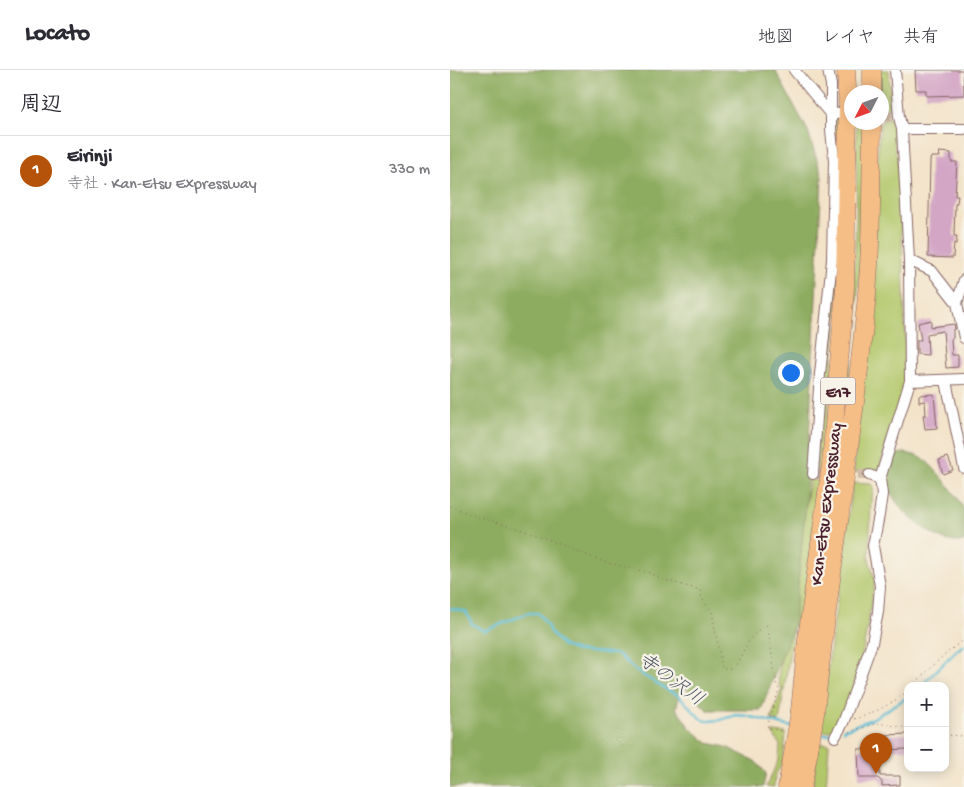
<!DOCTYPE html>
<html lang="ja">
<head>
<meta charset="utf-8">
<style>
	:root { --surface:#fff; --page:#f2f2f3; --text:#2b2b33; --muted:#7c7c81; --line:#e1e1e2; --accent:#b45309 }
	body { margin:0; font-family:"Gochi Hand","Klee One",sans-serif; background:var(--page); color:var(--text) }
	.controls { position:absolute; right:15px; bottom:15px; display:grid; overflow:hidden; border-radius:10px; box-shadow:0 2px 12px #0003 }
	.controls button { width:45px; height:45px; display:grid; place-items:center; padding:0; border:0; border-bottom:1px solid var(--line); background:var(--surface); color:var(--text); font:25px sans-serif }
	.compass { position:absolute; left:394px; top:15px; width:45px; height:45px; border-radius:50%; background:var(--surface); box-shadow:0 2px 12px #0003; rotate:228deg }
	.you { position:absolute; left:340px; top:302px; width:18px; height:18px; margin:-12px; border:4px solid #fff; border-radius:50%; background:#1a73e8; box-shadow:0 0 0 8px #1a73e833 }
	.badge { display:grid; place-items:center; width:32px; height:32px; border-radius:50%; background:var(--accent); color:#fff; font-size:16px; font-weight:700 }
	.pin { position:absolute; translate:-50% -41px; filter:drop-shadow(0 1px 2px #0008) }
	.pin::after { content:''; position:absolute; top:26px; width:18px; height:15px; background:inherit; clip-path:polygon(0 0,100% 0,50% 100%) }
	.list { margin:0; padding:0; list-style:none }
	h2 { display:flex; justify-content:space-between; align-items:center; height:65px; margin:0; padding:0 20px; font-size:21px }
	h2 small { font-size:16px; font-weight:400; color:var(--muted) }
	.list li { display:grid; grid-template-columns:32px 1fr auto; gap:15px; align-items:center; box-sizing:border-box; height:70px; padding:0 20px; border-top:1px solid var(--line) }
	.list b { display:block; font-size:19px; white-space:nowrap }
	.list p { margin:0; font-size:16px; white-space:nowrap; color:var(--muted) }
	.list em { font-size:16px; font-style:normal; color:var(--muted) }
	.map { position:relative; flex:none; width:514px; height:717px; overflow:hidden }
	header { display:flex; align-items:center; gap:30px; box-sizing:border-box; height:70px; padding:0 25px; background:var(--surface); border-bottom:1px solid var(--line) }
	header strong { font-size:24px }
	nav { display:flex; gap:28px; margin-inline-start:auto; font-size:18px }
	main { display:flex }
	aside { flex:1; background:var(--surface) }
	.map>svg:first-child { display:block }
	.green { fill:#b2c76b; stroke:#7e734b }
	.forest { fill:#8dac5f; stroke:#6c6645 }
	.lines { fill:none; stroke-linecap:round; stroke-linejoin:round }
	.stream { stroke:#56bbd4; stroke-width:2.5 }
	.building { fill:#d3a6c6 }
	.minor-tunnel { stroke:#d1bca9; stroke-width:10; stroke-dasharray:10 5; stroke-linecap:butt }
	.minor-casing { stroke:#856462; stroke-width:12 }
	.motorway-casing { stroke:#856462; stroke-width:19 }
	.path { stroke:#856462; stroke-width:1; stroke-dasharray:1 4; stroke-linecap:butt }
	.minor { stroke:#fff; stroke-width:10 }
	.motorway { stroke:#f6be87; stroke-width:18 }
	.motorway-bridge-casing { stroke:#856462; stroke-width:19; stroke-linecap:butt }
	.motorway-bridge { stroke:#f6be87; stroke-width:18 }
	.labels { text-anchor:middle; stroke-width:4.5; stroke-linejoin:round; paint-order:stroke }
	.shield { fill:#f7f3e8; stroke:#7e5f64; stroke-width:1 }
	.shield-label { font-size:16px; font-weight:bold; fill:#4a1f2b }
	.street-label { font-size:18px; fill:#4a1f2b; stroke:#f7f3e8 }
	.water-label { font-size:19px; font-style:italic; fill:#4e5666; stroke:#f7f3e8 }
</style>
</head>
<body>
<header>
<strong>Locato</strong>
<nav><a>地図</a><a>レイヤ</a><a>共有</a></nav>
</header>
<main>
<aside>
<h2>周辺<small></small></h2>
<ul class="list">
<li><span class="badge">1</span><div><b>Eirinji</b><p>寺社 · Kan-Etsu Expressway</p></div><em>330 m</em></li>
</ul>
</aside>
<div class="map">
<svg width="514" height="717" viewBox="0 0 514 717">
	<rect width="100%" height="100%" fill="#f7f3e8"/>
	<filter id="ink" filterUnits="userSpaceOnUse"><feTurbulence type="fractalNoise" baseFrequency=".02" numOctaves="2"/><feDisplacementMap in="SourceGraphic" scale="10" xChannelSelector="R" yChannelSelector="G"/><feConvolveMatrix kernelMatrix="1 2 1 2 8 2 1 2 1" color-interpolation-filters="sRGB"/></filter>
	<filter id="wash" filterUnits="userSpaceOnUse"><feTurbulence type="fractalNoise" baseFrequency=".0096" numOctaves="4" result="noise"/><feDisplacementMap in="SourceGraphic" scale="20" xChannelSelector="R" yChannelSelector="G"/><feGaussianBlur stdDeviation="1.12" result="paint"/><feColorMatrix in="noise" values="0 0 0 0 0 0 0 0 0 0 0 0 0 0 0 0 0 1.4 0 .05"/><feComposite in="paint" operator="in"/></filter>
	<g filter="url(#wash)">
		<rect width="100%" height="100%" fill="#f3e3c9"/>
		<path class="green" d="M 428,0 L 439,0 L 441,35 L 436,39 L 432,40 L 432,22 L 429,22 Z
			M 384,48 L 390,48 L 391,172 L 381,319 L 371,402 L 365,401 L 370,341 L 374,325 L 383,190 Z
			M 432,48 L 441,48 L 443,51 L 445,82 L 447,84 L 453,196 L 456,287 L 455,313 L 428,403 L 404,402 L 430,53 L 432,52 Z
			M 406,53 L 414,53 L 410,197 L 397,337 L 387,400 C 401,285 409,169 406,53 Z
			M 360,409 L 370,411 L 351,556 L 344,555 L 329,652 L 321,649 L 332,619 L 329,615 L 328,607 Z
			M 403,413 L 421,414 L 424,417 L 421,432 L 419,489 L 425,511 L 412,587 L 402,624 L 385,660 L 369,662 Z
			M 322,662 L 336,663 L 333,693 L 325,705 L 324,717 L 316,717 L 329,689 L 330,675 Z
			M 367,673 L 379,674 L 376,717 L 363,717 Z"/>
		<path class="forest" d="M 0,0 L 326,0 L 326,2 L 358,61 L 372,106 L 356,432 L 344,555 L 311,640 L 257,640 L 233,615 L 226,638 L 240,658 L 258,673 L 276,677 L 305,691 L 316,703 L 313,717 L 0,717 Z
			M 454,383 C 462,384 470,386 476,391 C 485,398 512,430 514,441 C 514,450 514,462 514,472 C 507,472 501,472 495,470 C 471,461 427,425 438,396 C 441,387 444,384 454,383 Z"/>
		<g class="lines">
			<path class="stream" d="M 0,538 L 16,542 L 22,554 L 34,561 L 78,543 L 88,543 L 96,553 L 100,562 L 113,576 L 127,581 L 157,583 L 169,585 L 186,601 L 217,620 L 228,625 L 250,648 L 256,651 L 270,650 L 286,645 L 297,646 L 342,657
				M 471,616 L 506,581 L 514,575
				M 393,660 L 422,649 L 458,627
				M 369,665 L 383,664"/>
		</g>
		<g id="blocks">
			<path class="building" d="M 465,0 L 513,0 L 514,25 L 476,26 L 476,20 L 466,20 Z
				M 489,82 L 501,83 L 501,92 L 507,92 L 505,126 L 508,126 L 507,133 L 505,134 L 504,166 L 507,166 L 506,174 L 504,173 L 503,188 L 478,187 L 480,91 L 481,87 L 490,87 Z
				M 481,250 L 481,257 L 504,254 L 505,259 L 503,259 L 503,268 L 501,269 L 502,285 L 508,285 L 508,297 L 496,298 L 493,261 L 477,264 L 478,285 L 467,284 L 467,270 L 471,270 L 468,253 Z
				M 484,324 L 487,358 L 475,359 L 473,345 L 476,345 L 475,331 L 469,332 L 469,325 Z
				M 498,387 L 503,400 L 493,404 L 489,390 Z
				M 458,664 L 458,679 L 435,680 L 434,665 Z
				M 408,679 L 429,679 L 430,706 L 450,706 L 450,715 L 432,716 L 432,712 L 428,708 L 409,708 Z"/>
		</g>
	</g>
	<g filter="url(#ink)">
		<use href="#blocks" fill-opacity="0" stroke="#856462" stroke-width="1"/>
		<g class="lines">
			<path class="minor-tunnel" d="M 432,46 L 449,47
				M 363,404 L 419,405"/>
			<defs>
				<path id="minor" d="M 344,0 L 381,45 L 391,43
					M 445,0 L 449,47 L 452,59 L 459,190 L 482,201 L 507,233 L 514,268
					M 452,59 L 514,59
					M 459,190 L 460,311 L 514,309
					M 507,233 L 514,210
					M 496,311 L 514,398
					M 363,404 L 370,304 L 382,190 L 384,90 L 381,60 L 381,15 L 378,0
					M 419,405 L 430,409
					M 385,667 L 393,653 L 422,573 L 428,542 L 430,516 L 423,476 L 429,445 L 432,424 L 430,409 L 460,311"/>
				<path id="motorway" d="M 422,0 L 422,22
					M 350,641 L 357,569 L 381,394 L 395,218 L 398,36 L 396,0
					M 365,643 C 378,510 402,378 415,245 C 422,182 421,116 422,52
					M 337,717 L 344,678
					M 352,717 L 359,680"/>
			</defs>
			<use href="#minor" class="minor-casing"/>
			<use href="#motorway" class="motorway-casing"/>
			<path class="path" d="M 0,436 L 25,446 L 80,462 L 151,491 L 200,503 L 215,510 L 250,520 L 252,529 L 262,542 L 272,599 L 284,599 C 292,584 300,562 317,555 C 321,575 323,596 327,617 L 329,619 L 317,658 L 332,661
				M 462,616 L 492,587 L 514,569
				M 404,649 C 422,644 445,633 458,620
				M 399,662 L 427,653 L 458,658
				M 495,665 L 514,666"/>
			<use href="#minor" class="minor"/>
			<use href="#motorway" class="motorway"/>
			<defs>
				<path id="motorway-bridge" d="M 344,678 L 350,641
					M 359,680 L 365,643"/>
			</defs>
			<use href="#motorway-bridge" class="motorway-bridge-casing"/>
			<use href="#motorway-bridge" class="motorway-bridge"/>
		</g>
	</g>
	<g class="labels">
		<rect class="shield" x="370.5" y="307.5" width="35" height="27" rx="4"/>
		<g class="shield-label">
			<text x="388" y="327">E17</text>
		</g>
		<g class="street-label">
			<text transform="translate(375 434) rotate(-83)" y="6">Kan-Etsu Expressway</text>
		</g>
		<g class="water-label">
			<text transform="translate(222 608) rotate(36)" y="7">寺の沢川</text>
		</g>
	</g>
</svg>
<div class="controls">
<button>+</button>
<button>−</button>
</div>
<svg class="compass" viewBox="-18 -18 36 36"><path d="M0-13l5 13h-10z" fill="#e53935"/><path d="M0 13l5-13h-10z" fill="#7c7c81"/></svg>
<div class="you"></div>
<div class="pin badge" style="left:426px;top:704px">1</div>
</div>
</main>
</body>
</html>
